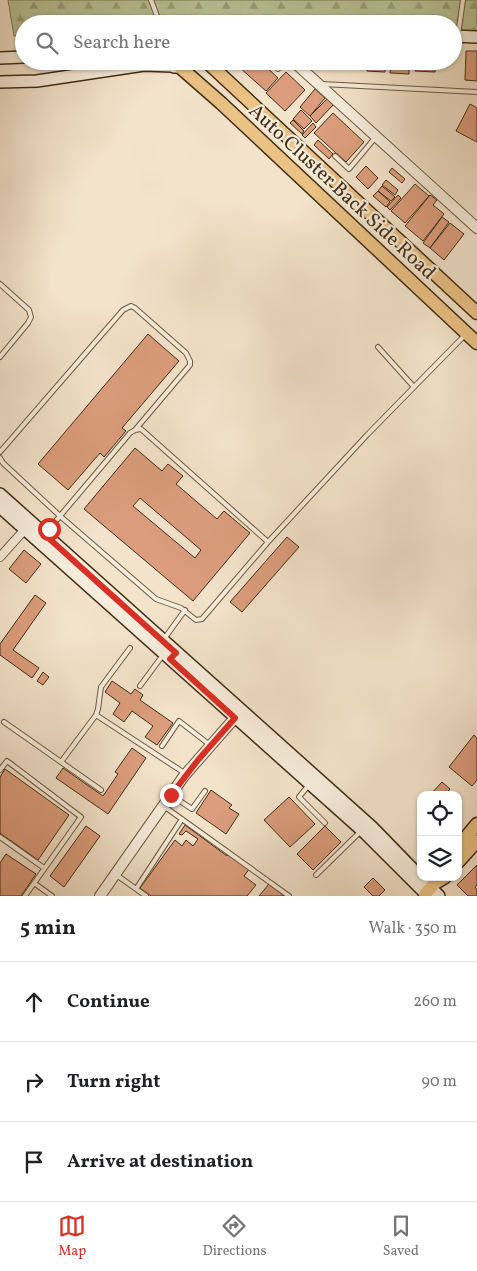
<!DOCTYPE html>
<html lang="en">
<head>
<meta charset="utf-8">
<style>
	:root { --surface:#fff; --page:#f2f2f2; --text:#202124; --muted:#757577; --line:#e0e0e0; --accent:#d93025 }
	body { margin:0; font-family:Vollkorn,serif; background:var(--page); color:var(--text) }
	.controls { position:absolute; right:15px; bottom:15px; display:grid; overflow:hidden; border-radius:10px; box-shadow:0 1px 4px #0004 }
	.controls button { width:45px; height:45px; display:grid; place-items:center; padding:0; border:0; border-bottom:1px solid var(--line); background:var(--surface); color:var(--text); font:25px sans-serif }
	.stop { position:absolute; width:15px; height:15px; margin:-11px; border:4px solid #d93025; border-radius:50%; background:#fff }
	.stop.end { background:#d93025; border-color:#fff; box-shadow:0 1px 5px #0008 }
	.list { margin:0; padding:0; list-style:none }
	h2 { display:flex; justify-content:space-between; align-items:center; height:65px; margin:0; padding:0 20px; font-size:21px }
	h2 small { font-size:16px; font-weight:400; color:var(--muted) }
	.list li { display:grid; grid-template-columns:32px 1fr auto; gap:15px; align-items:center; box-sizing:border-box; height:80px; padding:0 20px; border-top:1px solid var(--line) }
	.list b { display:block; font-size:19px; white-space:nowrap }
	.list em { font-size:16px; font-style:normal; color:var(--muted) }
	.icon { flex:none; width:28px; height:28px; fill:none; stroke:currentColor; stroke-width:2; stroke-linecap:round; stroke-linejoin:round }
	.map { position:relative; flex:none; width:477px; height:896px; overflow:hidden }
	.search { position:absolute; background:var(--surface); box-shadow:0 1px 4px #0004; left:15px; right:15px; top:15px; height:55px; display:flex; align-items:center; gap:12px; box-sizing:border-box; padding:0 18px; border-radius:28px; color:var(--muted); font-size:19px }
	.sheet { height:305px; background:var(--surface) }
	nav { display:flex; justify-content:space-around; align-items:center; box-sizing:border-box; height:70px; border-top:1px solid var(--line); background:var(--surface); font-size:14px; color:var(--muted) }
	nav a { display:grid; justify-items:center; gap:2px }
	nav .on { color:var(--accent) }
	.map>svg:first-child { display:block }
	.forest { fill:url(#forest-firs); stroke:#7d7956 }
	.building { fill:#db9d7d; stroke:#412e13; fill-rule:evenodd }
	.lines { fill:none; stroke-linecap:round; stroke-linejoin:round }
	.service-casing { stroke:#6e5b41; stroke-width:6 }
	.minor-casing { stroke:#6e5b41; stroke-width:10 }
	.tertiary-casing { stroke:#6e5b41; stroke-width:12 }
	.secondary-casing { stroke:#412e13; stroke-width:14 }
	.primary-casing { stroke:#412e13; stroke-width:15 }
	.service { stroke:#f7eddd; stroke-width:4 }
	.minor { stroke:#f7eddd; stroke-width:8 }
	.tertiary { stroke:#f7eddd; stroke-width:10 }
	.secondary { stroke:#f7eddd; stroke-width:11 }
	.primary { stroke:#eac286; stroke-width:12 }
	.route { stroke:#d93025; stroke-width:6 }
	.labels { text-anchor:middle; stroke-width:4.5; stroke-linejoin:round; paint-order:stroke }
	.street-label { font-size:20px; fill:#412e13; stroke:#f7eddd }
</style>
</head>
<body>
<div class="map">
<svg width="477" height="896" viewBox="0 0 477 896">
	<defs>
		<pattern id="forest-firs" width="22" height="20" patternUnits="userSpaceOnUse" patternTransform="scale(1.25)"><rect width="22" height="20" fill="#b9c498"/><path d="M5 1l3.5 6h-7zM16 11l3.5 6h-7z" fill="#98a07b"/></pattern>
	</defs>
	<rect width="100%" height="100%" fill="#f3e3cb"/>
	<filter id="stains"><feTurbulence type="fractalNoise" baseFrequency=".004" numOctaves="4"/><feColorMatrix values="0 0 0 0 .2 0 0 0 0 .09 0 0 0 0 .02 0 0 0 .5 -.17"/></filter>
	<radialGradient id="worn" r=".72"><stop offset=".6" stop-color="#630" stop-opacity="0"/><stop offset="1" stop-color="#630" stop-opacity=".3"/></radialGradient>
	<path class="forest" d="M 8,0 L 477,0 L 477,39 L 453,39 L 453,24 L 24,24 L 24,36 L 14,36 Z"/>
	<path class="building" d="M 466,51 L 477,51 L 477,81 L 465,80 Z
		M 244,61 L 260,61 L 278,78 L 266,91 L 239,67 Z
		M 334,61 L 347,61 L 347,65 L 334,65 Z
		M 368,61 L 385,61 L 385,72 L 367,71 Z
		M 391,61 L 415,61 L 415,63 L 409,63 L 409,74 L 390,73 Z
		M 415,61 L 435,61 L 435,72 L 415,71 Z
		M 286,72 L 305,90 L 285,111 L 266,93 Z
		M 315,89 L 325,98 L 310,116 L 300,107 Z
		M 327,99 L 333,105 L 316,123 L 310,116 Z
		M 470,104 L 477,108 L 477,142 L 456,131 Z
		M 301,110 L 312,121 L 304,129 L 293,119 Z
		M 333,113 L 364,142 L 346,162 L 314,133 Z
		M 293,120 L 304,131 L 302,134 L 290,123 Z
		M 313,123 L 316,127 L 305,138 L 302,135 Z
		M 318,140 L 333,154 L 329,159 L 314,145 Z
		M 366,166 L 378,178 L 368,189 L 356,177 Z
		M 392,168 L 405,179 L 402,183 L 389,172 Z
		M 386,180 L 398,190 L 395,195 L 382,185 Z
		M 415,184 L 429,196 L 405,223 L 391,211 Z
		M 382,186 L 395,197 L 391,201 L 378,191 Z
		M 378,191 L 390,202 L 386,207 L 373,196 Z
		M 398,195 L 401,198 L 390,210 L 387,207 Z
		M 430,195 L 437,200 L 433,205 L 444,214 L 423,241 L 405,226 Z
		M 442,217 L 449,222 L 430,248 L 423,243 Z
		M 450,223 L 464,234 L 444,260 L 430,248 Z
		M 148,334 L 179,361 L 122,428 L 126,431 L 104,457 L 100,453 L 68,490 L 38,464 Z
		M 135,448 L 162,471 L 168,464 L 183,476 L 176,484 L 217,519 L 224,511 L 250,533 L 193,601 L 84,509 ZM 140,498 L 201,550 L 195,558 L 133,506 Z
		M 287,537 L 299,547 L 242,612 L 230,602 Z
		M 24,550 L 41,564 L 26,583 L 9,569 Z
		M 35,595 L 46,603 L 13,650 L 39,668 L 32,678 L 0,655 L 0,644 Z
		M 43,672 L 49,677 L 43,685 L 37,681 Z
		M 112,681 L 131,694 L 135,689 L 143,695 L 140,700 L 173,723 L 157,745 L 145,737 L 153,726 L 132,711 L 124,722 L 113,714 L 120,703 L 105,692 Z
		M 474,735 L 477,738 L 477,780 L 472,786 L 449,767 Z
		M 132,748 L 146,758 L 108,814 L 56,778 L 63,768 L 103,796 L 118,774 L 115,772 Z
		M 5,769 L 69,815 L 38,860 L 0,833 L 0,777 Z
		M 442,782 L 450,789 L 445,795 L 430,795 Z
		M 211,790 L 232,805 L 229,808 L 239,814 L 226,834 L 196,813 Z
		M 289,797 L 315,824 L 290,847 L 264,820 Z
		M 185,825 L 227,856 L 229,853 L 250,868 L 244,876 L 256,885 L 247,896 L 151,896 L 140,888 L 175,840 L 182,846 L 186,840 L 193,846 L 198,839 L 186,831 L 182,835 L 179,834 Z
		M 86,826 L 100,836 L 64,887 L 50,876 Z
		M 325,826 L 341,842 L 313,870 L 297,854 Z
		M 6,854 L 36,874 L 21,896 L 0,896 L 0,863 Z
		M 477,865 L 477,885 L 475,887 L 477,890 L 477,896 L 468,896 L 457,885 Z
		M 373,878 L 385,890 L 379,896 L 373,896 L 364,887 Z
		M 269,884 L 284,896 L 259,896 Z"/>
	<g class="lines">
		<defs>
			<path id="service" d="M 151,0 L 160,24
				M 458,35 L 463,0
				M 270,61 L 278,69
				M 322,84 L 477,92
				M 335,156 L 349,169 L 375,138
				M 0,284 L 29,310 L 31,317 L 28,323 L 0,357
				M 378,347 L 414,387
				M 0,452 L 123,310 L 131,306 L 135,308 L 186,353 L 190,361 L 190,365 L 135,430
				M 0,458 L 3,463 L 60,516 L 46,533
				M 268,542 L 141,429 L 135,430 L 130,433 L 60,516 L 156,599 L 181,608 L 196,620 L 202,619 L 268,542 L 367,435 L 465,335
				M 164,639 L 185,610
				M 140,686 L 163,655
				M 96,715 L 98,709 L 101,687 L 130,648
				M 4,722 L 61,762 L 96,715 L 186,774
				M 162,746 L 179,721 L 210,745
				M 61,762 L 101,790
				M 0,770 L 7,761 L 81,817 L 25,896
				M 308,786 L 299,797 L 325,823
				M 171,795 L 192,809 L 205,791
				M 165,807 L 289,896
				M 0,837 L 44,868
				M 115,874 L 146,896
				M 316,875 L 360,832
				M 34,883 L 52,896
				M 136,889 L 182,819"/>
			<path id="minor" d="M 0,557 L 27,527"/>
			<path id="tertiary" d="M 293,61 L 477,228
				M 100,896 L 184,776 L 240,712"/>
			<path id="secondary" d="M 453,36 L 477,37
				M 0,58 L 24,57
				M 174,67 L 186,67 L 193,61
				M 0,82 L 37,81 L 144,65 L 171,66
				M 0,494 L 372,827 L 439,896
				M 0,507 L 366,834 L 428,896"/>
			<path id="primary" d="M 206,61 L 477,313
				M 181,68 L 221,103 L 477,343
				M 458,847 L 477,824
				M 458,862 L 477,841
				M 425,894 L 435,883 L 445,877"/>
		</defs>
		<use href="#service" class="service-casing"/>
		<use href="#minor" class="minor-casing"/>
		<use href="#tertiary" class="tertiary-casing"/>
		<use href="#secondary" class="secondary-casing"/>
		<use href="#primary" class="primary-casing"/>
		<use href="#service" class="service"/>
		<use href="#minor" class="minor"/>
		<use href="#tertiary" class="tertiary"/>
		<use href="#secondary" class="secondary"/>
		<use href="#primary" class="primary"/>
	</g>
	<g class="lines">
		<path class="route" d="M 49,529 L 44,534 L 176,653 L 170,659 L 235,718 L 198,760 L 171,795"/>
	</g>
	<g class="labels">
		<g class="street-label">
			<text transform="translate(343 191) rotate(43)" y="7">Auto Cluster Back Side Road</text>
		</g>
	</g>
	<rect width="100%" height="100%" filter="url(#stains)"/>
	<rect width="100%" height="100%" fill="url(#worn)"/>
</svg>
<div class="controls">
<button><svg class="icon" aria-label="locate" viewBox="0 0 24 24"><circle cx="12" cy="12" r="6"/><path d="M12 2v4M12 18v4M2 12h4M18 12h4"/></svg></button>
<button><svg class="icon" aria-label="layers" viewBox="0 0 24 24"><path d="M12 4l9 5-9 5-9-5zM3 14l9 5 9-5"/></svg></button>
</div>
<div class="stop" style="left:49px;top:529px"></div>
<div class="stop end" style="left:171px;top:795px"></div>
<div class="search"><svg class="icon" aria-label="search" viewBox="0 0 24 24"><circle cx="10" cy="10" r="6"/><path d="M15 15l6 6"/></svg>Search here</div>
</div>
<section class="sheet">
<h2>5 min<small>Walk · 350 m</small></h2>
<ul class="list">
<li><svg class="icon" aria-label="ahead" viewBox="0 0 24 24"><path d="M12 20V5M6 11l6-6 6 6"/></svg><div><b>Continue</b></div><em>260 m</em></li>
<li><svg class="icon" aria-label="right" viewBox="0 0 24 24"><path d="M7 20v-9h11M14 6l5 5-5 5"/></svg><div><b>Turn right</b></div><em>90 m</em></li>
<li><svg class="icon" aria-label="arrive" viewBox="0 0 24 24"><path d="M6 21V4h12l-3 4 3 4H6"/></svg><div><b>Arrive at destination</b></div></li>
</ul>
</section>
<nav>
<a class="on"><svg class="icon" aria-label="map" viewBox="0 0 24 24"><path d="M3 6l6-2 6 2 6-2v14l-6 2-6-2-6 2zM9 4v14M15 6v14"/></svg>Map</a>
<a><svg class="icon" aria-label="directions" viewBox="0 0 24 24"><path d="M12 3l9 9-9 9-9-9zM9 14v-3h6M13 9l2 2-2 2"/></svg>Directions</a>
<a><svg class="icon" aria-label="saved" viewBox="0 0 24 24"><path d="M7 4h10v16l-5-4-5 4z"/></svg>Saved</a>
</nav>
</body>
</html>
